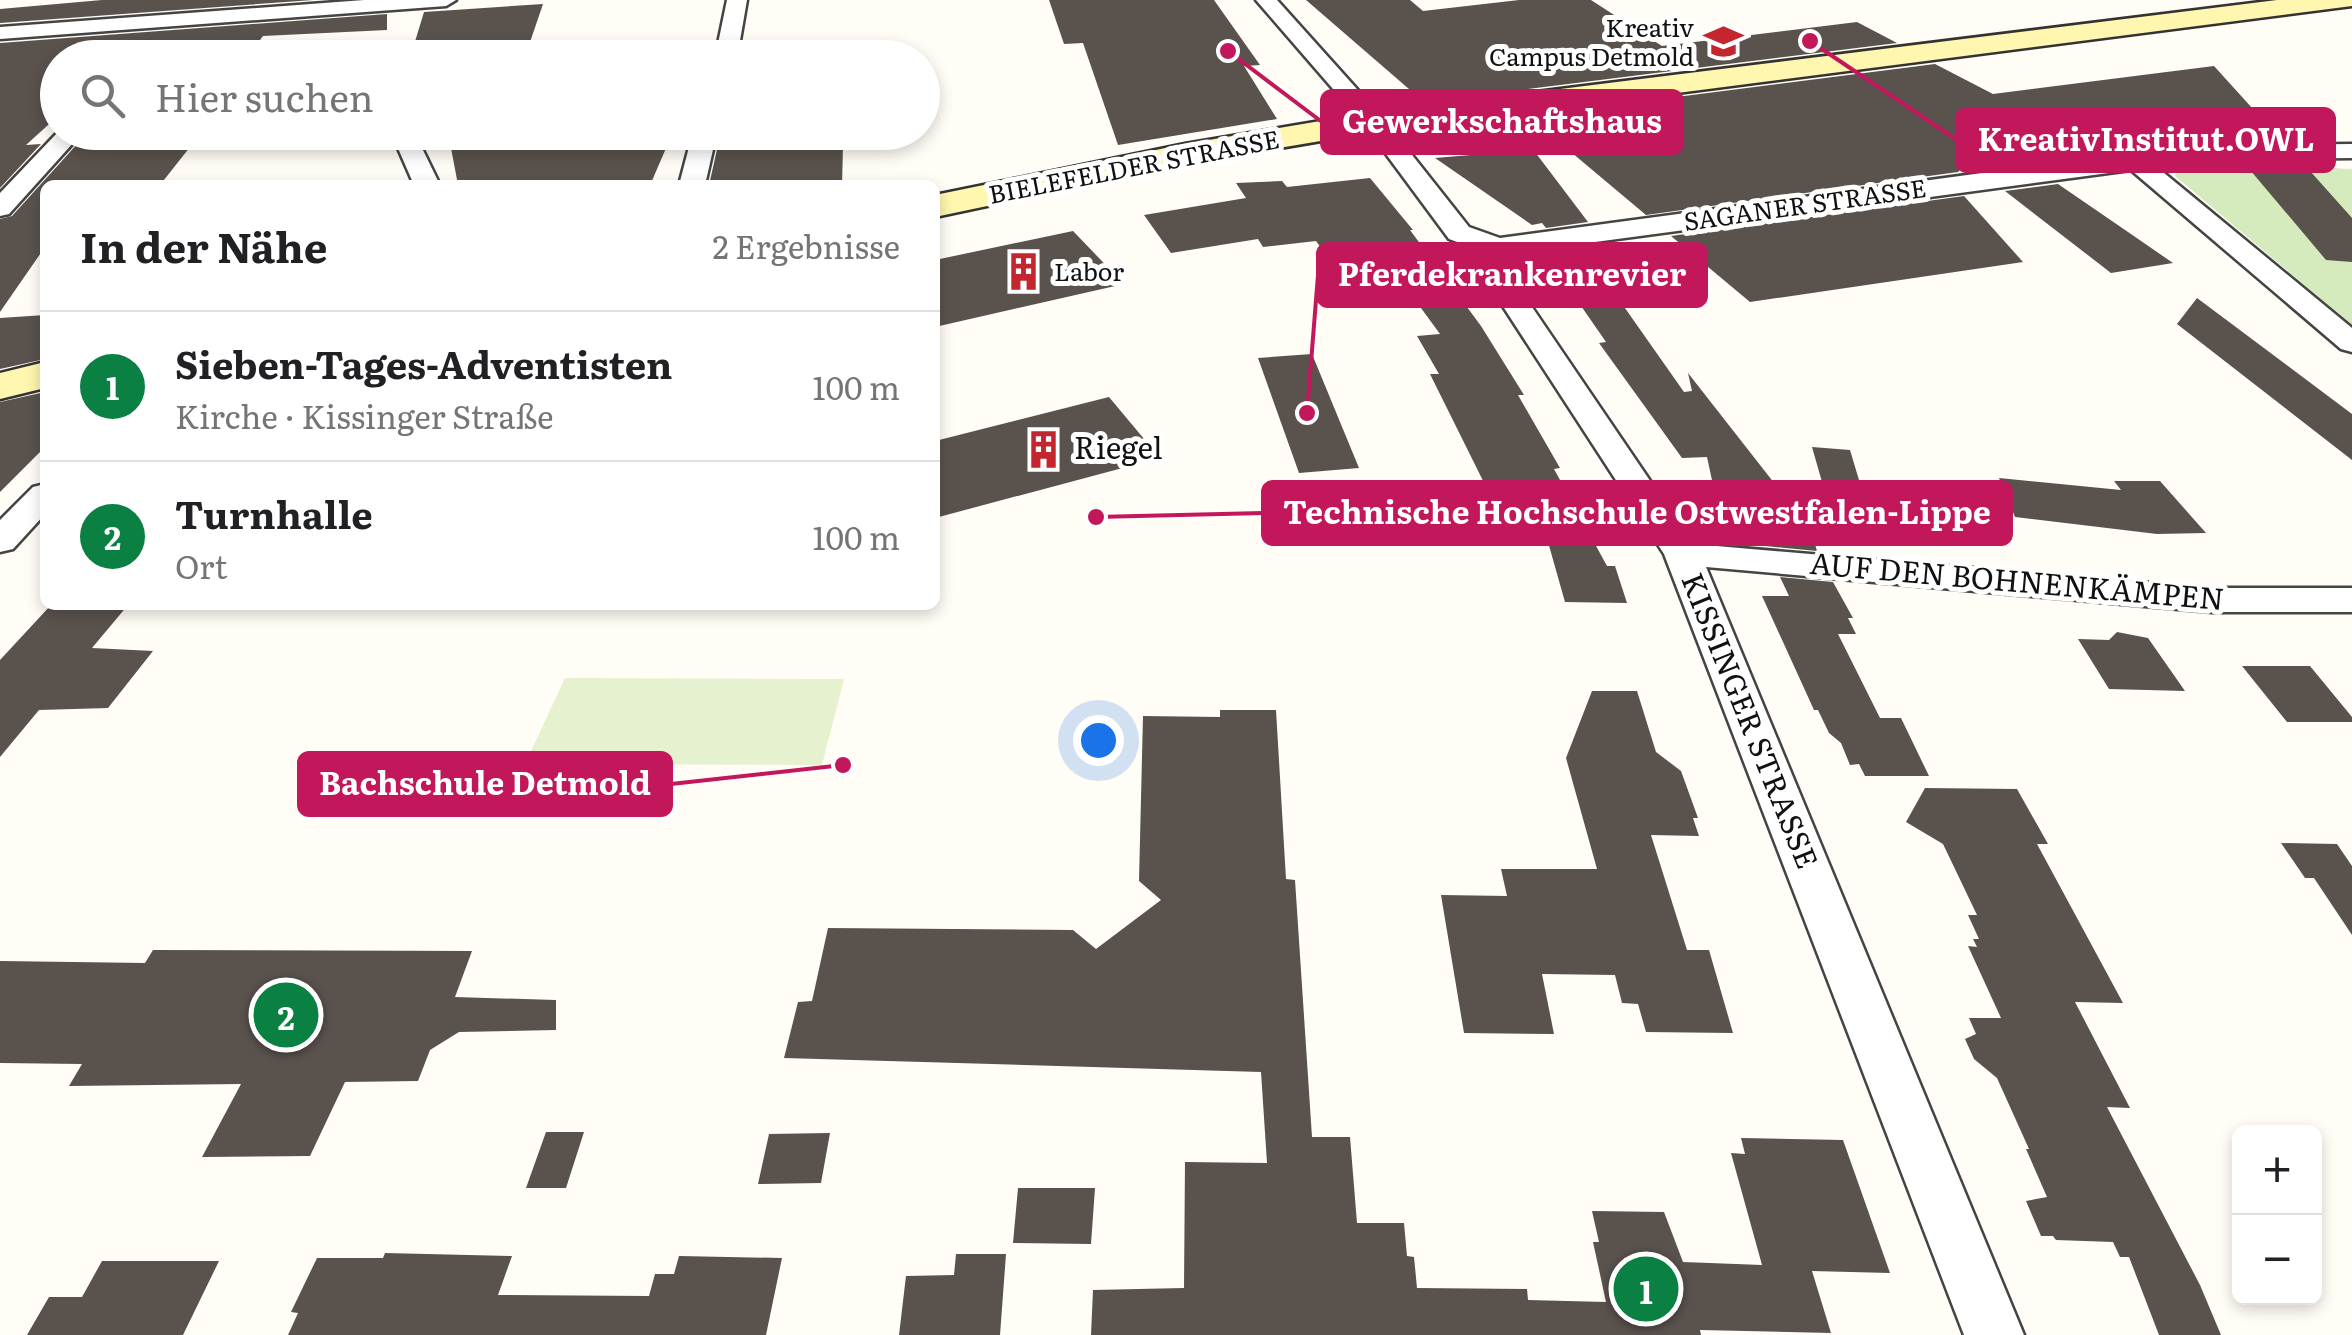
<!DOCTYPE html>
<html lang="de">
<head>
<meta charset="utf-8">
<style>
	:root { --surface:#fff; --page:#f6f6f6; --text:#202124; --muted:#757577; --line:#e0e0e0; --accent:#0b8043 }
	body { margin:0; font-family:Literata,serif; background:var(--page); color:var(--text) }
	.controls { position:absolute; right:30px; bottom:30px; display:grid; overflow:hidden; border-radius:15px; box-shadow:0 5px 15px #0003 }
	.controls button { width:90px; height:90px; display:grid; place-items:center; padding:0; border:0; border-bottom:2px solid var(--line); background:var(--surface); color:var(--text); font:50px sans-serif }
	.you { position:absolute; left:1098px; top:740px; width:35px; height:35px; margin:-25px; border:8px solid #fff; border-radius:50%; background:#1a73e8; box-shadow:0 0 0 15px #1a73e833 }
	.badge { display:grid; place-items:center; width:65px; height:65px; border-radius:50%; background:var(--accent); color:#fff; font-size:32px; font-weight:700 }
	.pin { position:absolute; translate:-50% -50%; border:5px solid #fff; box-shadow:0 2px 10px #0006 }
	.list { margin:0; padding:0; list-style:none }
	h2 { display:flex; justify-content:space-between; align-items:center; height:130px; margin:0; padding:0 40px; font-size:42px }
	h2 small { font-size:32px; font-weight:400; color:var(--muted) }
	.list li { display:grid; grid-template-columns:65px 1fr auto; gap:30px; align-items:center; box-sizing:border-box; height:150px; padding:0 40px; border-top:2px solid var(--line) }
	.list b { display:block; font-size:38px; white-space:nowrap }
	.list p { margin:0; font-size:32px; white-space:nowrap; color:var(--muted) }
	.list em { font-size:32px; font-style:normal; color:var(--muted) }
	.icon { flex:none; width:55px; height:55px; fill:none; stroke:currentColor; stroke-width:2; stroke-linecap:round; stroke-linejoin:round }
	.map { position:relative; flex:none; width:2352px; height:1335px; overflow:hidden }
	.search { position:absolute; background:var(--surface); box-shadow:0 5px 15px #0003; left:40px; top:40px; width:900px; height:110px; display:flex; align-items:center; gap:25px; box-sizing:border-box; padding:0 35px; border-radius:55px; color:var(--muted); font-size:38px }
	.panel { position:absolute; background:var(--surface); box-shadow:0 5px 15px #0003; left:40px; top:180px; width:900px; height:430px; border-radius:15px }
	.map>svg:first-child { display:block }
	.green { fill:#d5ebbd }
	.pitch { fill:#e6f2cf }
	.building { fill:#5a524d }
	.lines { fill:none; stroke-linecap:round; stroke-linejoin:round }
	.street-casing { stroke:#444; stroke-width:5 }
	.secondary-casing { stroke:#333; stroke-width:5 }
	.street { fill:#fff; fill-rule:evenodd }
	.secondary { fill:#fff6b0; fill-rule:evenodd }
	.labels { text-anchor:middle; stroke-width:10; stroke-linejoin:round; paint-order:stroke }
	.far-poi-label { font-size:25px; fill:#111; stroke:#fff; text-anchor:end }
	.far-street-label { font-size:25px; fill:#111; stroke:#fff }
	.poi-label { font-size:30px; fill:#111; stroke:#fff; text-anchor:start }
	.street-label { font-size:30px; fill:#111; stroke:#fff }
	.leader { fill:none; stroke:#c2185b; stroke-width:4 }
	.callout-dot { fill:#c2185b; stroke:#fff; stroke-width:4 }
	.callout { fill:#c2185b; stroke:#c2185b; stroke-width:4 }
	.callout-label { font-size:32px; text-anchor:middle; font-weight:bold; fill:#fff }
</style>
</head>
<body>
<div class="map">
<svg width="2352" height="1335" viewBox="0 0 2352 1335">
	<rect width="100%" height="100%" fill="#fffdf5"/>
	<path class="green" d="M 2265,160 C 2296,160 2321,168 2352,169 L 2352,325 L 2175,176 L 2177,168 L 2189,165 Z"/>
	<path class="pitch" d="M 565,678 L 844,679 L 822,765 L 525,764 Z"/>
	<path class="building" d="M 102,0 L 313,0 L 0,23 L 0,9 Z
		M 1049,0 L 1214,0 L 1260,65 L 1244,66 L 1277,119 L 1118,145 L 1083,43 L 1064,44 Z
		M 1306,0 L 1410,0 L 1423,11 L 1519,0 L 1591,0 L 1662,46 L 1857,22 L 1897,43 L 1424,102 Z
		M 543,4 L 528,48 L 410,58 L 424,12 Z
		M 387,14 L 387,30 L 263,36 L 257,44 L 127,53 L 122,58 L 58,58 L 58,116 L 26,145 L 41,144 L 0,188 L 0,43 Z
		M 1935,64 L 1993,94 L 2214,66 L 2282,141 L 2228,144 L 2222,136 L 2189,136 L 2183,133 L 2019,156 L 2028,163 L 1978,170 L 1968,162 L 1958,172 L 1646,215 L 1528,116 Z
		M 1520,117 L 1513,123 L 1588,222 L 1546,228 L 1542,223 L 1532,225 L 1435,158 L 1482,154 L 1451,126 Z
		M 448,132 L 517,132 L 517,143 L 601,132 L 673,132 L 651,183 L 637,185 L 458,185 Z
		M 721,132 L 801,132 L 801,149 L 843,146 L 842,185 L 709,185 Z
		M 172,136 L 161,148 L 190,147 L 160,185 L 45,185 L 45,247 L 0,312 L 0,219 L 12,216 L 79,142 Z
		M 2302,162 L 2352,218 L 2352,262 L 2326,260 L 2245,164 Z
		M 1370,178 L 1413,230 L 1410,230 L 1481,326 L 1524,395 L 1518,395 L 1560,468 L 1554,469 L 1607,566 L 1615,566 L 1627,603 L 1565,602 L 1548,542 L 1525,543 L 1513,518 L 1502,519 L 1430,374 L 1439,374 L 1417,336 L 1440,334 L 1383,256 L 1332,263 L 1316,241 L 1263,247 L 1258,239 L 1171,253 L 1144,215 L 1246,198 L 1236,183 L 1282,181 L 1287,187 Z
		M 2058,184 L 2128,232 L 2173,263 L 2111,273 L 2005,191 Z
		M 1964,196 L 2023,262 L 1750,302 L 1671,236 Z
		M 1073,231 L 1124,284 L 935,327 L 935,260 Z
		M 1605,244 L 1647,299 L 1620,301 L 1684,392 L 1692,391 L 1688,373 L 1811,530 L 1817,551 L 1765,546 L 1754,524 L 1721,522 L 1707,457 L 1682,458 L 1599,343 L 1606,342 L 1579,303 L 1598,302 L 1561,250 Z
		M 2197,298 L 2352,414 L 2352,460 L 2177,324 Z
		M 45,315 L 45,359 L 0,369 L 0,318 Z
		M 1312,354 L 1359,468 L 1299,473 L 1258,358 Z
		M 45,392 L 45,447 L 0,492 L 0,402 Z
		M 1109,397 L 1160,458 L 935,518 L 935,441 Z
		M 1812,447 L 1850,450 L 1865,500 L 1826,496 Z
		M 1999,478 L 2121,490 L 2114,481 L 2160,481 L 2206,533 L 2157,534 L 2015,517 Z
		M 1780,577 L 1833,582 L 1853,618 L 1848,618 L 1856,634 L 1838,634 L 1880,718 L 1901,718 L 1929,776 L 1865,776 L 1859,764 L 1850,765 L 1841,743 L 1829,733 L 1818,710 L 1814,710 L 1762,596 L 1789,596 Z
		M 51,605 L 128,605 L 92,648 L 153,651 L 108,708 L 39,710 L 0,757 L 0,660 Z
		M 2117,632 L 2148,638 L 2185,691 L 2109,689 L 2078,639 L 2109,640 Z
		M 2242,666 L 2310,666 L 2352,717 L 2352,722 L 2287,722 Z
		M 1592,691 L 1637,691 L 1656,752 L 1681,771 L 1698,818 L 1693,818 L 1699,836 L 1651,835 L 1687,950 L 1709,950 L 1733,1033 L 1646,1032 L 1638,1004 L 1622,1003 L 1615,975 L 1542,974 L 1554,1034 L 1464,1033 L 1441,895 L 1507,896 L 1501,869 L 1597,869 L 1566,758 Z
		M 1220,710 L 1276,710 L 1286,879 L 1295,880 L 1312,1137 L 1350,1137 L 1357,1223 L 1404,1223 L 1407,1256 L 1414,1257 L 1417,1288 L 1527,1289 L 1528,1300 L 1606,1302 L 1593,1242 L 1599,1242 L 1592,1211 L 1664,1212 L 1683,1262 L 1762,1265 L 1731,1153 L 1745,1154 L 1741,1138 L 1843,1140 L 1890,1273 L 1812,1271 L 1831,1333 L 1700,1330 L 1701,1335 L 1091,1335 L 1093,1290 L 1184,1288 L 1185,1162 L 1267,1163 L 1261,1072 L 784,1058 L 798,1002 L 812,1001 L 828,928 L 1073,930 L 1096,949 L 1161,900 L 1139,881 L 1143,716 L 1220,717 Z
		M 1925,788 L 2017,789 L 2048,844 L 2037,844 L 2123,1003 L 2075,1002 L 2130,1108 L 2107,1107 L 2200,1285 L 2221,1335 L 2159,1335 L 2129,1257 L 2120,1257 L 2113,1242 L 2056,1240 L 2053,1236 L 2041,1236 L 2026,1201 L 2047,1197 L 2026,1149 L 2029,1149 L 1997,1078 L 1974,1059 L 1965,1039 L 1976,1034 L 1969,1018 L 2001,1018 L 1968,946 L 1977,947 L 1973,939 L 1979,939 L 1968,915 L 1977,915 L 1943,844 L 1906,822 Z
		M 2281,843 L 2337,844 L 2352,866 L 2352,935 L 2314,878 L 2305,878 Z
		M 153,950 L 472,951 L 455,997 L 556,1000 L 556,1030 L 459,1032 L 430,1050 L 418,1081 L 345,1082 L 310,1156 L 202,1157 L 241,1084 L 69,1086 L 82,1064 L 0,1063 L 0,961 L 145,963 Z
		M 546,1132 L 584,1132 L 566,1188 L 526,1188 Z
		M 830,1133 L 821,1183 L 758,1184 L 769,1134 Z
		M 1018,1188 L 1095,1188 L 1091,1244 L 1013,1243 Z
		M 385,1253 L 512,1256 L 498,1295 L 649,1296 L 655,1274 L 674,1274 L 679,1256 L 782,1258 L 766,1335 L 288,1335 L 298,1313 L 291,1312 L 317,1258 L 383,1258 Z
		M 956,1254 L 1006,1254 L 1000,1335 L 899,1335 L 906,1276 L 954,1275 Z
		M 102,1261 L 219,1261 L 183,1335 L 27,1335 L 49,1297 L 82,1297 Z"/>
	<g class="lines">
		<defs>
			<path id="street" d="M 364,0 L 456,0 L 446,6 L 0,39 L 0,27 Z
				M 727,0 L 747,0 L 737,58 L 715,58 Z
				M 1256,0 L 1277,0 L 1382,117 L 1469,227 L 1500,238 L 2085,159 L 2256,145 L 2352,144 L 2352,158 L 2256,159 L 2158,168 L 2352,328 L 2352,352 L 2341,349 L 2131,170 L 1513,253 L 1519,288 L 1693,544 L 2212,588 L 2352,588 L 2352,612 L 2212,612 L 1706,567 L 2024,1335 L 1964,1335 L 1664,554 L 1491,288 L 1485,252 L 1449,239 L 1366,127 Z
				M 58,132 L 83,132 L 9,214 L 0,216 L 0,193 Z
				M 693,132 L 717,132 L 705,185 L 679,185 Z
				M 409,139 L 421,146 L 440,185 L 414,185 L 397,146 Z
				M 45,484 L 45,514 L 13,549 L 0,552 L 0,520 L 33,487 Z"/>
			<path id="secondary" d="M 2277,0 L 2352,0 L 2352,6 L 1374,132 L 1185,164 L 935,217 L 935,195 L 1185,144 L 1374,112 Z
				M 45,362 L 45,388 L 0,399 L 0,373 Z"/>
		</defs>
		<use href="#street" class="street-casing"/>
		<use href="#secondary" class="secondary-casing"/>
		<use href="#street" class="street"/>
		<use href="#secondary" class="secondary"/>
	</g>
	<defs>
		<symbol id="university-bare" viewBox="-9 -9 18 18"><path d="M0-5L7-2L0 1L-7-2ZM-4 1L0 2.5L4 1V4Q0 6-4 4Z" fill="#c4262e" stroke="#fff" stroke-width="2.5" paint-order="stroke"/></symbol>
		<symbol id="building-bare" viewBox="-9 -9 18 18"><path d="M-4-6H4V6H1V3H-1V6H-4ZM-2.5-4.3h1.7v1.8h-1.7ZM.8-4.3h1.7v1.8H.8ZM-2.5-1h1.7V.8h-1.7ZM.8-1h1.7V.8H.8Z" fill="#c4262e" stroke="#fff" stroke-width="2.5" paint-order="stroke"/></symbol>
	</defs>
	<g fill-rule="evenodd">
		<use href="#university-bare" x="1696" y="14" width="55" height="55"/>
		<use href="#building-bare" x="996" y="244" width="55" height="55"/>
		<use href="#building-bare" x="1016" y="422" width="55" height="55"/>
	</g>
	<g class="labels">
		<g class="far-poi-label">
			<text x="1694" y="37">Kreativ<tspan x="1694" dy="29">Campus Detmold</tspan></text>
			<text x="1054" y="281" text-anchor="start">Labor</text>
		</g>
		<g class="far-street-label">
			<text transform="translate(1134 167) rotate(-11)" y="9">BIELEFELDER STRASSE</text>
			<text transform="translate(1805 205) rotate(-8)" y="9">SAGANER STRASSE</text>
		</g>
		<g class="poi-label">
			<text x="1074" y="459">Riegel</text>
		</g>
		<g class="street-label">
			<text transform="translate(2017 582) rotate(5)" y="10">AUF DEN BOHNENKÄMPEN</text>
			<text transform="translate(1749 721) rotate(68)" y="10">KISSINGER STRASSE</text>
		</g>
	</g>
	<path class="leader" d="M1228 51L1322 122M1810 41L1957 140M1307 413L1318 275M1096 517L1263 513M843 765L671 784"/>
	<g class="callout-dot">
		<circle cx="1228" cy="51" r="10"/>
		<circle cx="1810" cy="41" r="10"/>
		<circle cx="1307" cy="413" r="10"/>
		<circle cx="1096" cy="517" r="10"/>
		<circle cx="843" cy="765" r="10"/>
	</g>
	<g class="callout">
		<rect x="1322" y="91" width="360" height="62" rx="10"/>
		<rect x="1957" y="109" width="377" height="62" rx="10"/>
		<rect x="1318" y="244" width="388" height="62" rx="10"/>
		<rect x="1263" y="482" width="748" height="62" rx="10"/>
		<rect x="299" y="753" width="372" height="62" rx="10"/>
	</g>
	<g class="callout-label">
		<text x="1502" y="133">Gewerkschaftshaus</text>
		<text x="2146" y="151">KreativInstitut.OWL</text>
		<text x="1512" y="286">Pferdekrankenrevier</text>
		<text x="1637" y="524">Technische Hochschule Ostwestfalen-Lippe</text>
		<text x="485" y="795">Bachschule Detmold</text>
	</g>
</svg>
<div class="controls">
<button>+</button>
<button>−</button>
</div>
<div class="you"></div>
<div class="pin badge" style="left:1646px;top:1289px">1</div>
<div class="pin badge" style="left:286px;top:1015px">2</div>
<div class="search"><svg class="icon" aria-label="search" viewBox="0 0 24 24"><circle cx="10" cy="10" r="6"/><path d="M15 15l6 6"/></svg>Hier suchen</div>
<section class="panel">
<h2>In der Nähe<small>2 Ergebnisse</small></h2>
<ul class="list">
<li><span class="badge">1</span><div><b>Sieben-Tages-Adventisten</b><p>Kirche · Kissinger Straße</p></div><em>100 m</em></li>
<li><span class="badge">2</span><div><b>Turnhalle</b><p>Ort</p></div><em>100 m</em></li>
</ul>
</section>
</div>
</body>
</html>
